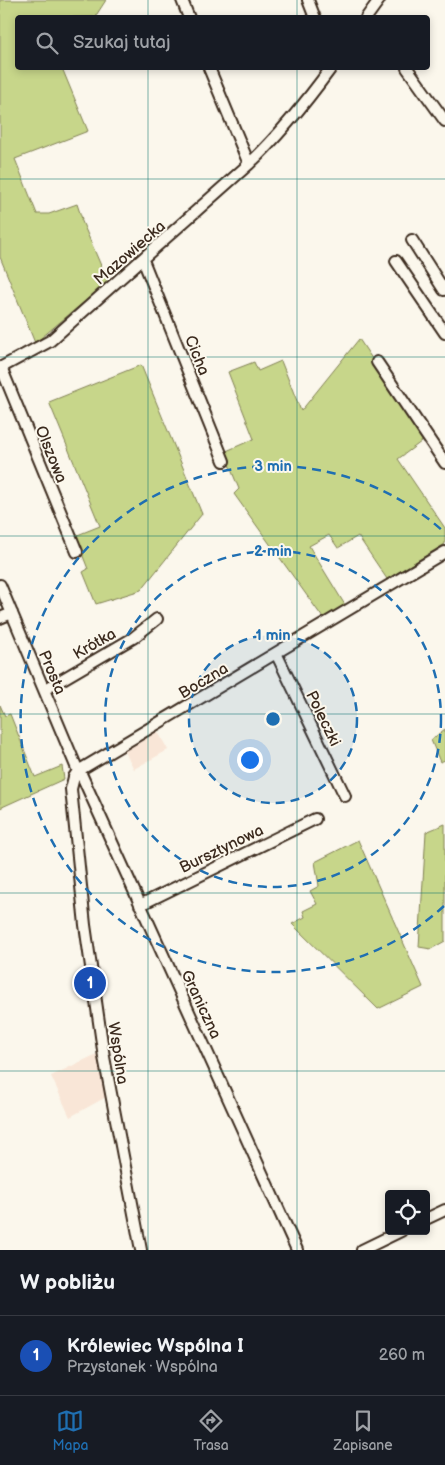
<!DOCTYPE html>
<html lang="pl">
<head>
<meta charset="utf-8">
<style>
	:root { --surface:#171b24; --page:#20242c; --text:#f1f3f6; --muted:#9ea1a6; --line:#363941; --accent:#1f6fb2 }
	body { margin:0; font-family:"Balsamiq Sans",sans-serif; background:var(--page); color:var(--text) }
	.controls { position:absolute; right:15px; bottom:15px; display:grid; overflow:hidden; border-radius:5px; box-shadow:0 2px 8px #0003 }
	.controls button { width:45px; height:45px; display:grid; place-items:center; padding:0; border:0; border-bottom:1px solid var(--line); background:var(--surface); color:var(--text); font:25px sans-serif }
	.you { position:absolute; left:249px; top:759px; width:18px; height:18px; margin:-12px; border:4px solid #fff; border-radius:50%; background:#1a73e8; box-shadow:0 0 0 8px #1a73e833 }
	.badge { display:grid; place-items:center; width:32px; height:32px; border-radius:50%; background:var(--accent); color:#fff; font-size:16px; font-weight:700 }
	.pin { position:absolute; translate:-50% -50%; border:2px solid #fff; box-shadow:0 1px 5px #0006 }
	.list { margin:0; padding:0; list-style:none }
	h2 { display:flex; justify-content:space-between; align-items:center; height:65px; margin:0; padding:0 20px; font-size:21px }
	h2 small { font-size:16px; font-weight:400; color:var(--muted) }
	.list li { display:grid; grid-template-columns:32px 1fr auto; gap:15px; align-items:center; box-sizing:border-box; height:80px; padding:0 20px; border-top:1px solid var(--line) }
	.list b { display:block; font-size:19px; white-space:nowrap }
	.list p { margin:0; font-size:16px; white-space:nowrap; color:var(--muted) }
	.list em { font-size:16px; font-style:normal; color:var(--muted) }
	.icon { flex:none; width:28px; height:28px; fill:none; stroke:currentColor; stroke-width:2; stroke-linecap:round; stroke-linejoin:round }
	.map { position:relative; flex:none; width:445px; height:1250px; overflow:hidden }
	.search { position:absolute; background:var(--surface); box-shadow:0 2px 8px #0003; left:15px; right:15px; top:15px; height:55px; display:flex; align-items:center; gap:12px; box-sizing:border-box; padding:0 18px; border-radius:5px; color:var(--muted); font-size:19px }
	.sheet { height:145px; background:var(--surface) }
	nav { display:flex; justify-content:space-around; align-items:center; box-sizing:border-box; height:70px; border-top:1px solid var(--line); background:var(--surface); font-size:14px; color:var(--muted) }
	nav a { display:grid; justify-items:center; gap:2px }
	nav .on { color:var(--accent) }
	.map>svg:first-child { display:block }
	.built { fill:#f9e6d7 }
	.green { fill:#c7d68a; stroke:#818054 }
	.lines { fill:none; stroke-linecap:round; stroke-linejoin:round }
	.minor-casing { stroke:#3b2a1e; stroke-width:14 }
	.minor { stroke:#fbf7ec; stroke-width:10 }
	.grid { fill:none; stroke:#0f766e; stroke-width:1; stroke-opacity:0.55 }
	.ring { fill:none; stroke:#1f6fb2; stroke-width:2.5; stroke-dasharray:9 6 }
	.labels { text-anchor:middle; stroke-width:4; stroke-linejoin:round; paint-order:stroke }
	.street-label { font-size:16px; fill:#3b2a1e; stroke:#fbf7ec }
	.centre { fill:#1f6fb2; stroke:#fbf7ec; stroke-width:2.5 }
	.ring-label { font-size:15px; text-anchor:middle; font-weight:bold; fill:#1f6fb2; stroke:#fbf7ec; stroke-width:4; stroke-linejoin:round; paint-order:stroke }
</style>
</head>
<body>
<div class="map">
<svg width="445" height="1250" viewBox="0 0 445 1250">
	<rect width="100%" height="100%" fill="#fbf7ec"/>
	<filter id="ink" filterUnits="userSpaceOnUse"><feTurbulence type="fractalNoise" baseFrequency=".02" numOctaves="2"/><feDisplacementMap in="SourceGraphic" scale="10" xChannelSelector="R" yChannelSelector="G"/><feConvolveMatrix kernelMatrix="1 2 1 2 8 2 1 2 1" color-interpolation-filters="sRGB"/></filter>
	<g filter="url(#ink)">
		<path class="built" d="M 157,730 L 168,750 L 134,769 L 124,750 Z
			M 101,1052 L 108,1096 L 70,1117 L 51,1076 Z"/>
		<path class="green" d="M 0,0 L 106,0 L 95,17 L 18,18 L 18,68 L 62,68 L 88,131 L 15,159 L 37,214 L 49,214 L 77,204 L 82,219 L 81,219 L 108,282 L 35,343 L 0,257 Z
			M 359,339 L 425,439 L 398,459 L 445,528 L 445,544 L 387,579 L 358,536 L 338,548 L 329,535 L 309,546 L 345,605 L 323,618 L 234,494 L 239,489 L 224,452 L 254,439 L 228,372 L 254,362 L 258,371 L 281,361 L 301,411 Z
			M 141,365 L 202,514 L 141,590 L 96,604 L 83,572 L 88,569 L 75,536 L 100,526 L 49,402 Z
			M 0,705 L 5,716 L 10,714 L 35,777 L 62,766 L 64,779 L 0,808 Z
			M 445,729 L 445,760 L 440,762 L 431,740 Z
			M 445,824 L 445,941 L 431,949 L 419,947 L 426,832 Z
			M 358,840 L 423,987 L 378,1009 L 292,924 L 305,917 L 303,911 L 317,904 L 310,891 L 319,886 L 315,862 Z"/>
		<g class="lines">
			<defs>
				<path id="minor" d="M 182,0 L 189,18
					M 308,0 L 315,18
					M 366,18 L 379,0
					M 209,68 L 249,164
					M 407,68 L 445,121
					M 412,240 L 444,290 L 445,288
					M 143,260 L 224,461
					M 396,261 L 445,333
					M 377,362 L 445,463
					M 1,367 L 77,552
					M 0,368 L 50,341 L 249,164 C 280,135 306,102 331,68
					M 0,585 L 78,771 L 82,776 L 297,1250
					M 0,618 L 12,613
					M 276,653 L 345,796
					M 44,690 L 133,638 L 157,619
					M 140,905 L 315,819
					M 426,1219 L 445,1210
					M 141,1250 L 104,1057 L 85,925 L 71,789 L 74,777 L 78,771 L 445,552
					M 362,1250 L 401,1231"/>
			</defs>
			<use href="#minor" class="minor-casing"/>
			<use href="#minor" class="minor"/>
		</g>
	</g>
	<path class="grid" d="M 148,0 L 148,18M 297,0 L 297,18M 148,68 L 148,1250M 297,68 L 297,1250M 0,179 L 445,179M 0,357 L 445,357M 0,536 L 445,536M 0,714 L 445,714M 0,893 L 445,893M 0,1071 L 445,1071"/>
	<circle cx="273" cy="719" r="84" fill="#1f6fb2" fill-opacity=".12"/>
	<g class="ring">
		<circle cx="273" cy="719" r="84"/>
		<circle cx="273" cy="719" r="168"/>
		<path d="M444 906A253 253 0 1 1 444 532"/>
	</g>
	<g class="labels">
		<g class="street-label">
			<text transform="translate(129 252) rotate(-41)" y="6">Mazowiecka</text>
			<text transform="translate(198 355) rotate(68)" y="6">Cicha</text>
			<text transform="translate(52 454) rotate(68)" y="6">Olszowa</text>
			<text transform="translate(94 643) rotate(-30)" y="6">Krótka</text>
			<text transform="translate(53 672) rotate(67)" y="6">Prosta</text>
			<text transform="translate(203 680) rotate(-31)" y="6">Boczna</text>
			<text transform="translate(324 718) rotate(64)" y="6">Poleczki</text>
			<text transform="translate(221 848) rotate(-26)" y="6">Bursztynowa</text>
			<text transform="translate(202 1004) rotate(65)" y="6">Graniczna</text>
			<text transform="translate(119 1053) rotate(81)" y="6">Wspólna</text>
		</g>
	</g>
	<circle cx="273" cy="719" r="8" class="centre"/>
	<g class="ring-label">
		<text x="273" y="471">3 min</text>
		<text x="273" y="556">2 min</text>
		<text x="273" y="640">1 min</text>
	</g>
</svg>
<div class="controls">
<button><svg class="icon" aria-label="locate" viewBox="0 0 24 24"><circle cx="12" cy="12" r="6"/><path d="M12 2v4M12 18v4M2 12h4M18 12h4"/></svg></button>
</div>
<div class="you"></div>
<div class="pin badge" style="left:90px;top:983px;background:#1a4fb4">1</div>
<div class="search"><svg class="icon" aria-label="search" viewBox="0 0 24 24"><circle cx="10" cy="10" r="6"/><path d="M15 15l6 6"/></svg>Szukaj tutaj</div>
</div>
<section class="sheet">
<h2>W pobliżu<small></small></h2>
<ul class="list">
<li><span class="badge" style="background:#1a4fb4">1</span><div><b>Królewiec Wspólna I</b><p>Przystanek · Wspólna</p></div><em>260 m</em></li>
</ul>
</section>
<nav>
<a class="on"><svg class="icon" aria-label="map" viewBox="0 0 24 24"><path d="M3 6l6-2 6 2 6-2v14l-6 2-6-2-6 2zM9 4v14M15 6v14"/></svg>Mapa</a>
<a><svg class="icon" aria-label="directions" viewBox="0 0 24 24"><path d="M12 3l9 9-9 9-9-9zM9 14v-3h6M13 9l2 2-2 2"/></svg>Trasa</a>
<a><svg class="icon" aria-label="saved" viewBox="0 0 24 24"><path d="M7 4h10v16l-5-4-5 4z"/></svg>Zapisane</a>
</nav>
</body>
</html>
